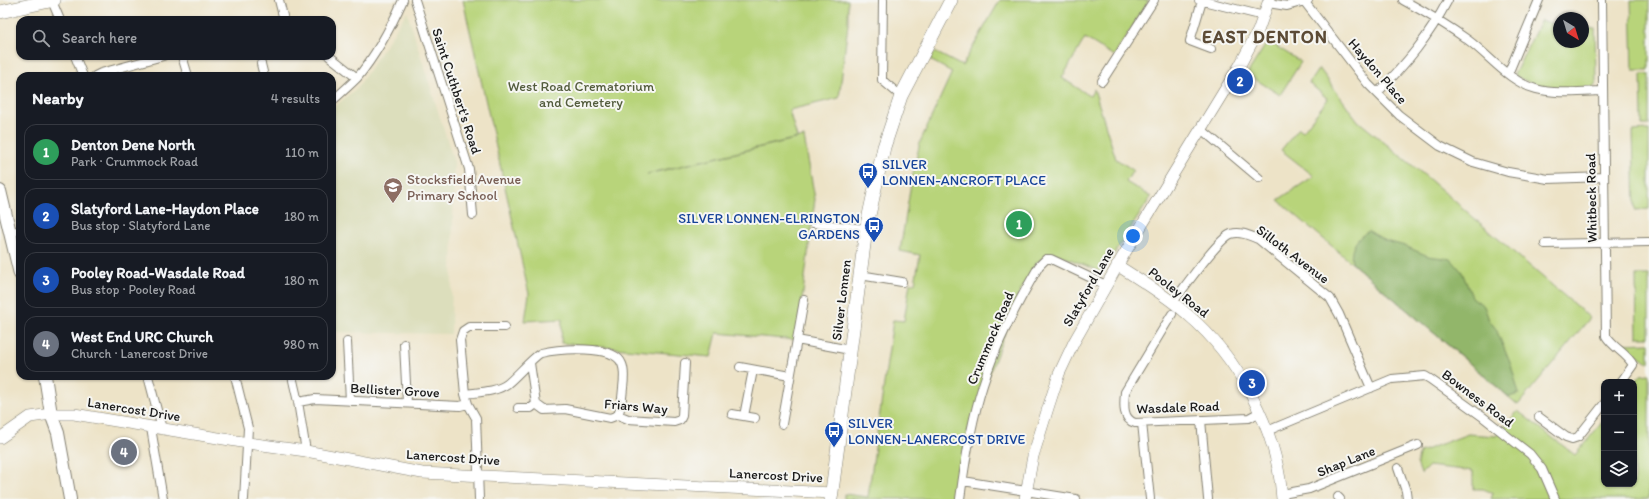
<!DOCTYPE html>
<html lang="en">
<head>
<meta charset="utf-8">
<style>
	:root { --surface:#171b24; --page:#242831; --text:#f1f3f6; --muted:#9ea1a6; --line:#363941; --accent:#7c3aed }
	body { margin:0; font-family:Itim,sans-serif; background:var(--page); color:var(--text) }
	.controls { position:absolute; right:12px; bottom:12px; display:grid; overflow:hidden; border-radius:8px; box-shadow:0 1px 3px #0004 }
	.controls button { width:36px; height:36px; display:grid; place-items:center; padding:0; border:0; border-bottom:1px solid var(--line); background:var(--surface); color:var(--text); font:20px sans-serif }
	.compass { position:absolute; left:1553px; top:12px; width:36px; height:36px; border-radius:50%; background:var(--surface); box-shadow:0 1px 3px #0004; rotate:142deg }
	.you { position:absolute; left:1133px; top:236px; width:14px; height:14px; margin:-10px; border:3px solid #fff; border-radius:50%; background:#1a73e8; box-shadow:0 0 0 6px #1a73e833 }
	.badge { display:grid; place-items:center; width:26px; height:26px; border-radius:50%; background:var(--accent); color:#fff; font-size:13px; font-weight:700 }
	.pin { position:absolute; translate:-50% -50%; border:2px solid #fff; box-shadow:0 1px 4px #0006 }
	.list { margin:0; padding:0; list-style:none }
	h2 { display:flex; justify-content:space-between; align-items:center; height:52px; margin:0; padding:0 16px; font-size:17px }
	h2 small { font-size:13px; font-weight:400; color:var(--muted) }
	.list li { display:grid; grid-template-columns:26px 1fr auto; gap:12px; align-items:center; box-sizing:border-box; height:56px; margin:0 8px 8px; padding:0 8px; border:1px solid var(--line); border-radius:12px }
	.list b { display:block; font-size:15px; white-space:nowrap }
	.list p { margin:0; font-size:13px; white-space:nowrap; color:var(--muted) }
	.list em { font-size:13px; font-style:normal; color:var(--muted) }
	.icon { flex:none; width:22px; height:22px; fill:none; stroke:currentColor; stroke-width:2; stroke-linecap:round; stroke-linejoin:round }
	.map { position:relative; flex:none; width:1649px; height:499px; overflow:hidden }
	.search { position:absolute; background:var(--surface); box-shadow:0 1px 3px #0004; left:16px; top:16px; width:320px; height:44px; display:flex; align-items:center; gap:10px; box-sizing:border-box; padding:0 14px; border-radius:12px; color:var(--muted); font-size:15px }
	.panel { position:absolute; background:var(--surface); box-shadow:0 1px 3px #0004; left:16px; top:72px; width:320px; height:308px; border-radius:12px }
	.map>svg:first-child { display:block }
	.built { fill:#dcdebc }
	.green { fill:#b8d47a; stroke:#6a784b }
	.forest { fill:#92b66a; stroke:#576943 }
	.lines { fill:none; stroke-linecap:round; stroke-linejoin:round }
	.minor-casing { stroke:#848072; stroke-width:10 }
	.tertiary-casing { stroke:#848072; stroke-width:12 }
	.secondary-casing { stroke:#848072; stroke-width:14 }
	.primary-casing { stroke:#848072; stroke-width:14 }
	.minor { stroke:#fff; stroke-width:8 }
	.tertiary { stroke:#fff; stroke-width:11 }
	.secondary { stroke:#fff; stroke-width:12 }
	.primary { stroke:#fff; stroke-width:13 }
	.labels { text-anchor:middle; stroke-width:4; stroke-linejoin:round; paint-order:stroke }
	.street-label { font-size:14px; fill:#1c1c1c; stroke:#f6f6f2 }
	.park-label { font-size:14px; fill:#535c3d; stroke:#f6f6f2 }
	.transit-label { font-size:14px; fill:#164399; stroke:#f6f6f2; text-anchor:start }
	.education-label { font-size:14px; fill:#785e54; stroke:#f6f6f2; text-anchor:start }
	.district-label { font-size:18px; font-weight:bold; letter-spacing:1px; fill:#5c4b36; stroke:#f6f6f2 }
</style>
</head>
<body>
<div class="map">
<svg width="1649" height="499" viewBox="0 0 1649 499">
	<rect width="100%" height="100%" fill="#f6f6f2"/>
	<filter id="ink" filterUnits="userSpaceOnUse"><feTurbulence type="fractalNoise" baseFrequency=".025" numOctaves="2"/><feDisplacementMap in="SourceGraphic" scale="8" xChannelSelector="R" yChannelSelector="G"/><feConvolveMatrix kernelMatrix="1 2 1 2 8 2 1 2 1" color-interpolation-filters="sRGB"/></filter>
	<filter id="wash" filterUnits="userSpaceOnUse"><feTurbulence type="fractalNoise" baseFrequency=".012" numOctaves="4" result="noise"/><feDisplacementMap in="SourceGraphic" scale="16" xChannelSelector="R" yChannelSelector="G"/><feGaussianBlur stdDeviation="0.9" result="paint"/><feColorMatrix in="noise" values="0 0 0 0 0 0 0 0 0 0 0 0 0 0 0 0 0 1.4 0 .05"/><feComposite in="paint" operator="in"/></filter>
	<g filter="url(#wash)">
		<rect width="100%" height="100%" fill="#ede3c7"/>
		<path class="built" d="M 407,12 L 454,162 L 451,334 L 332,332 L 332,109 L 358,87 Z"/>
		<path class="green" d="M 463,0 L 848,0 L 848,24 L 839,98 L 789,110 L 797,138 L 647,174 L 804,137 L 815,199 L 797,340 L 717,333 L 711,357 L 561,343 L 562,319 L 525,321 L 529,294 Z
			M 1000,0 L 1149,0 L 1114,56 L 1085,38 L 1062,78 L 1090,96 L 1094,89 L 1116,159 L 1133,170 L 1126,182 L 1151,197 L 1102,272 L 1057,254 L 1048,255 L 1037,262 L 1020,292 L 967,434 L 956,499 L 844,499 L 844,494 L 868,497 L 893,320 L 904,321 L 910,283 L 915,283 L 920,255 L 900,251 L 912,178 L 920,142 L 952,72 L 930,60 L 935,52 L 962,66 Z
			M 1631,0 L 1649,0 L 1649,70 L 1633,70 Z
			M 1541,20 L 1559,26 L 1559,42 L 1583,42 L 1583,28 L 1595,29 L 1596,83 L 1591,89 C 1564,90 1538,89 1514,75 Z
			M 1268,41 L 1301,62 L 1280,95 L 1247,74 Z
			M 1319,68 L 1358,121 L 1429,179 L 1590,318 L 1518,405 L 1278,200 L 1314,176 L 1281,150 L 1299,128 L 1303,131 L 1328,99 L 1309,83 Z
			M 1641,74 L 1649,74 L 1649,125 L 1642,125 Z
			M 1649,130 L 1649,209 L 1635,210 L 1633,131 Z
			M 1636,275 L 1649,275 L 1649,337 L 1637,337 Z
			M 1649,343 L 1649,363 L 1622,344 Z
			M 1649,374 L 1649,499 L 1491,499 L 1493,493 L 1483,489 L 1473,489 L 1473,471 L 1429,466 L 1421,474 L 1417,463 L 1420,452 L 1468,434 L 1496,436 L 1518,411 L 1575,455 L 1604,420 L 1604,484 L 1634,484 L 1634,383 L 1641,375 Z"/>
		<path class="forest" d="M 1369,231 L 1386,241 L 1405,246 L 1428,256 L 1451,259 L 1462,272 L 1472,297 L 1484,306 L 1489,320 L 1496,329 L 1511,365 L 1519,394 L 1509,397 L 1352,263 C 1349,249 1357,237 1369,231 Z"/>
	</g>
	<g filter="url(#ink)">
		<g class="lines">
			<defs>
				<path id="minor" d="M 279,0 L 283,16
					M 415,0 L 469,169 L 473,215
					M 883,0 L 882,80 L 901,96
					M 1199,0 L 1264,16
					M 1403,0 C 1425,12 1447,25 1468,40 C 1490,56 1509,82 1536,89 C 1558,95 1582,91 1603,91
					M 1602,0 L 1606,336 C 1613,348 1627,353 1633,365 L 1621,382
					M 52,1 L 60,20
					M 1202,1 L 1190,41 L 1211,49
					M 1304,1 L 1368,84 L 1399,115 L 1440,146 L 1473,162 L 1508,172 L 1548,179 L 1604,177
					M 1268,3 L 1287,6 L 1308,0
					M 75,56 L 83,76
					M 182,56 L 188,76
					M 329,56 L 357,78
					M 261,64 L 264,76
					M 1508,74 L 1539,0
					M 95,76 L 101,73 L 163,56
					M 1102,81 L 1154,0
					M 1377,93 C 1407,63 1428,38 1448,0
					M 332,101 C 340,94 349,86 357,78 C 376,55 391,27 403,0
					M 1201,129 L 1259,178
					M 813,223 L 866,229
					M 10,233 L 20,230
					M 1545,244 L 1649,242
					M 860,275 L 902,282
					M 1173,302 C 1184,288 1218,239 1231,234 C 1241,231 1250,236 1258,239 L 1330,298 L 1339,314 L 1371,388
					M 1172,314 L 1125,392 C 1124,404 1122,419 1135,423 L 1249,418 L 1260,412
					M 797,340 L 850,350
					M 347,342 L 350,401
					M 404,344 L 407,403
					M 740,367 L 790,376
					M 148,376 L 162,429
					M 235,376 L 248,428 L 244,499
					M 292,376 L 298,402 L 306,451
					M 465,394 C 479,392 496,392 507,384 C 515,378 535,355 541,353 C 558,349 615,344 622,364 C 625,371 624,380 623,388 C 622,397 622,406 618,415
					M 298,402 L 315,399 L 460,406 L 468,404
					M 536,404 L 544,410 L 565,409 L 610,418 L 618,415 L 628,419 L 674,422 L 680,420 L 682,416 L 685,363
					M 518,408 L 531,408 L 536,404 L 530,363
					M 732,414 L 755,418
					M 744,416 L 753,370
					M 1539,417 L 1566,437 L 1572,439 L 1578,437 L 1604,404
					M 1201,420 L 1208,499
					M 1142,423 L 1150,499
					M 782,424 L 804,300
					M 151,428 L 163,499
					M 1267,431 L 1392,379 L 1425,376 L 1430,379 L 1483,417 L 1530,454 L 1542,469 L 1555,499
					M 1398,468 L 1406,491 L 1407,499
					M 963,481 L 1076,499
					M 1282,494 L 1309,489 L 1418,445
					M 1338,497 L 1340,499
					M 479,499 L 476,418 L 468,404 L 465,394 L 460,340 L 463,331 L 469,327 L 505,327
					M 960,499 C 965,461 971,422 983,385 C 996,343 1017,304 1039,266 L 1046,259 L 1051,259 L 1106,285"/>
				<path id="tertiary" d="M 1117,265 C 1141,281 1166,295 1187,314 C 1239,358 1278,431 1282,499
					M 0,438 L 30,417 L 51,414 L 74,414 L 248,443 L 306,451 L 422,473 L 832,493
					M 1025,499 L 1033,456 L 1048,408 L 1059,374 L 1074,342 L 1123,256 L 1240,65 L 1258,31 L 1269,0"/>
				<path id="secondary" d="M 0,191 L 20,274
					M 45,376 L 51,414 L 58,433 L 70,499"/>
				<path id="primary" d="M 0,12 L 54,0
					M 831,499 L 866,229 L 884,147 L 901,96 L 951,0"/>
			</defs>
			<use href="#minor" class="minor-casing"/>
			<use href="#tertiary" class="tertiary-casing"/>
			<use href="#secondary" class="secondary-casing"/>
			<use href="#primary" class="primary-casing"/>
			<use href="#minor" class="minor"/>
			<use href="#tertiary" class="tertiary"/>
			<use href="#secondary" class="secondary"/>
			<use href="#primary" class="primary"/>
		</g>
	</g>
	<defs>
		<symbol id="bus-pin" viewBox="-11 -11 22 30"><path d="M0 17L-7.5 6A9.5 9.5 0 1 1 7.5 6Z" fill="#1a4fb4" stroke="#f6f6f2"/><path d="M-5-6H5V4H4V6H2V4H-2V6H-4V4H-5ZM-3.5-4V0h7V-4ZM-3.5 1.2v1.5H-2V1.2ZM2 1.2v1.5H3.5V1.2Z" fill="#fff"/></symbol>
		<symbol id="school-pin" viewBox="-11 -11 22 30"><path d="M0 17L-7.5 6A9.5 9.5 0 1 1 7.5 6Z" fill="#8d6e63" stroke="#f6f6f2"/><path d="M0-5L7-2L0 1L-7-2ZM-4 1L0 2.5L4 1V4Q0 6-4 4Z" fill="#fff"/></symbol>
	</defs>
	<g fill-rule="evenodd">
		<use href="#bus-pin" x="857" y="161" width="22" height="30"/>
		<use href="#school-pin" x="382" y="176" width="22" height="30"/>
		<use href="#bus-pin" x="863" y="215" width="22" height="30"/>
		<use href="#bus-pin" x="823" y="420" width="22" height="30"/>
	</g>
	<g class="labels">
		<g class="street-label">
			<text transform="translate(1378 71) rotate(49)" y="5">Haydon Place</text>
			<text transform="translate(457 91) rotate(72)" y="5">Saint Cuthbert's Road</text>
			<text transform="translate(1591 198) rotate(-91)" y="5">Whitbeck Road</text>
			<text transform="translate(1293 254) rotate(37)" y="5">Silloth Avenue</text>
			<text transform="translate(1088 287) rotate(-60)" y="5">Slatyford Lane</text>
			<text transform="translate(1179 292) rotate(38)" y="5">Pooley Road</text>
			<text transform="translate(841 300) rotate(-83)" y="5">Silver Lonnen</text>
			<text transform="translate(990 338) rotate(-67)" y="5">Crummock Road</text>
			<text transform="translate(395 390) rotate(3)" y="5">Bellister Grove</text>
			<text transform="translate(1478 398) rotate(37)" y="5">Bowness Road</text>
			<text transform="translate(636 406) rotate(5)" y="5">Friars Way</text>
			<text transform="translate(1178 407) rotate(-2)" y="5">Wasdale Road</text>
			<text transform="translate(134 409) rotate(9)" y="5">Lanercost Drive</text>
			<text transform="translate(453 457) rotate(4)" y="5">Lanercost Drive</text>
			<text transform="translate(1346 461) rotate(-22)" y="5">Shap Lane</text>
			<text transform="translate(776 475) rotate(3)" y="5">Lanercost Drive</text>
		</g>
		<g class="park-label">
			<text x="581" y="91">West Road Crematorium<tspan x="581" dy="16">and Cemetery</tspan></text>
		</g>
		<g class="transit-label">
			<text x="882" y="169">SILVER<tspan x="882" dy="16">LONNEN-ANCROFT PLACE</tspan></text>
			<text x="860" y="223" text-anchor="end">SILVER LONNEN-ELRINGTON<tspan x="860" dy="16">GARDENS</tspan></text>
			<text x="848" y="428">SILVER<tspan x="848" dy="16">LONNEN-LANERCOST DRIVE</tspan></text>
		</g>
		<g class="education-label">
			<text x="407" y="184">Stocksfield Avenue<tspan x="407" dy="16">Primary School</tspan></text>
		</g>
		<g class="district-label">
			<text x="1265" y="43">EAST DENTON</text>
		</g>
	</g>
</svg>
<div class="controls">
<button>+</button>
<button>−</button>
<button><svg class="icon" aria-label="layers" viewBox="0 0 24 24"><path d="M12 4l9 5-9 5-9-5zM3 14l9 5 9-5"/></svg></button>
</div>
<svg class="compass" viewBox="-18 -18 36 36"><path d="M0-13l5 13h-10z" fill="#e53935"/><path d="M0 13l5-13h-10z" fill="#9ea1a6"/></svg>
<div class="you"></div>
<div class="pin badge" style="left:1019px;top:224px;background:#2e9e5b">1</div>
<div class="pin badge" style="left:1240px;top:81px;background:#1a4fb4">2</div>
<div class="pin badge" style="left:1252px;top:383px;background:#1a4fb4">3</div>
<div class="pin badge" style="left:124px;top:452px;background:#6b7280">4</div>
<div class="search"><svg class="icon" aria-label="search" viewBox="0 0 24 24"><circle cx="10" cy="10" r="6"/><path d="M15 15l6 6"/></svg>Search here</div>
<section class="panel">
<h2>Nearby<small>4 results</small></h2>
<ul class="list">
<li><span class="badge" style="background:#2e9e5b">1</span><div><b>Denton Dene North</b><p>Park · Crummock Road</p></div><em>110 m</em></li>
<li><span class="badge" style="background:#1a4fb4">2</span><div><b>Slatyford Lane-Haydon Place</b><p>Bus stop · Slatyford Lane</p></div><em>180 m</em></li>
<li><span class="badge" style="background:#1a4fb4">3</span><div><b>Pooley Road-Wasdale Road</b><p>Bus stop · Pooley Road</p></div><em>180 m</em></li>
<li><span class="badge" style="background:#6b7280">4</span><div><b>West End URC Church</b><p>Church · Lanercost Drive</p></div><em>980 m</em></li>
</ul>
</section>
</div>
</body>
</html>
